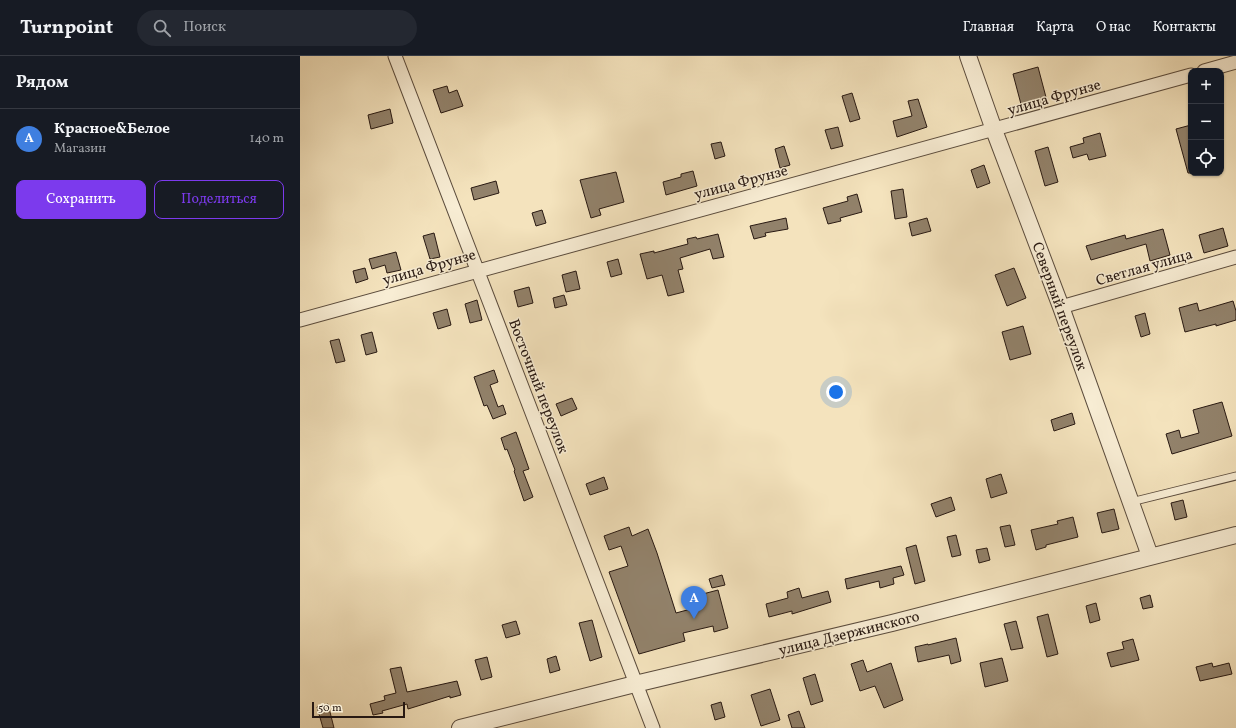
<!DOCTYPE html>
<html lang="ru">
<head>
<meta charset="utf-8">
<style>
	:root { --surface:#171b24; --page:#242831; --text:#f1f3f6; --muted:#9ea1a6; --line:#363941; --accent:#7c3aed }
	body { margin:0; font-family:Vollkorn,serif; background:var(--page); color:var(--text) }
	.controls { position:absolute; right:12px; top:12px; display:grid; overflow:hidden; border-radius:8px; box-shadow:0 1px 3px #0004 }
	.controls button { width:36px; height:36px; display:grid; place-items:center; padding:0; border:0; border-bottom:1px solid var(--line); background:var(--surface); color:var(--text); font:20px sans-serif }
	.scale { position:absolute; left:12px; bottom:10px; width:93px; box-sizing:border-box; padding-left:4px; border:2px solid #281912; border-top:0; font-size:11px; line-height:14px; white-space:nowrap; color:#281912; -webkit-text-stroke:3px #f8edd4; paint-order:stroke }
	.you { position:absolute; left:536px; top:336px; width:14px; height:14px; margin:-10px; border:3px solid #fff; border-radius:50%; background:#1a73e8; box-shadow:0 0 0 6px #1a73e833 }
	.badge { display:grid; place-items:center; width:26px; height:26px; border-radius:50%; background:var(--accent); color:#fff; font-size:13px; font-weight:700 }
	.pin { position:absolute; translate:-50% -33px; filter:drop-shadow(0 1px 2px #0008) }
	.pin::after { content:''; position:absolute; top:21px; width:14px; height:12px; background:inherit; clip-path:polygon(0 0,100% 0,50% 100%) }
	.list { margin:0; padding:0; list-style:none }
	h2 { display:flex; justify-content:space-between; align-items:center; height:52px; margin:0; padding:0 16px; font-size:17px }
	h2 small { font-size:13px; font-weight:400; color:var(--muted) }
	.list li { display:grid; grid-template-columns:26px 1fr auto; gap:12px; align-items:center; box-sizing:border-box; height:60px; padding:0 16px; border-top:1px solid var(--line) }
	.list b { display:block; font-size:15px; white-space:nowrap }
	.list p { margin:0; font-size:13px; white-space:nowrap; color:var(--muted) }
	.list em { font-size:13px; font-style:normal; color:var(--muted) }
	.actions { display:flex; gap:8px; padding:12px 16px }
	.actions a { flex:1; padding:9px 0; border:1px solid var(--accent); border-radius:8px; text-align:center; font-size:14px; color:var(--accent) }
	.actions .main { background:var(--accent); color:#fff }
	.icon { flex:none; width:22px; height:22px; fill:none; stroke:currentColor; stroke-width:2; stroke-linecap:round; stroke-linejoin:round }
	.map { position:relative; flex:none; width:936px; height:672px; overflow:hidden }
	header { display:flex; align-items:center; gap:24px; box-sizing:border-box; height:56px; padding:0 20px; background:var(--surface); border-bottom:1px solid var(--line) }
	header strong { font-size:19px }
	nav { display:flex; gap:22px; margin-inline-start:auto; font-size:14px }
	.search { width:280px; height:36px; background:var(--page); display:flex; align-items:center; gap:10px; box-sizing:border-box; padding:0 14px; border-radius:22px; color:var(--muted); font-size:15px }
	main { display:flex }
	aside { flex:1; background:var(--surface) }
	.map>svg:first-child { display:block }
	.building { fill:#92826b; stroke:#281912 }
	.lines { fill:none; stroke-linecap:round; stroke-linejoin:round }
	.service-casing { stroke:#5b4c3d; stroke-width:9 }
	.minor-casing { stroke:#5b4c3d; stroke-width:15 }
	.tertiary-casing { stroke:#5b4c3d; stroke-width:18 }
	.service { stroke:#f8edd4; stroke-width:7 }
	.minor { stroke:#f8edd4; stroke-width:13 }
	.tertiary { stroke:#f8edd4; stroke-width:16 }
	.labels { text-anchor:middle; stroke-width:3; stroke-linejoin:round; paint-order:stroke }
	.street-label { font-size:15px; fill:#281912; stroke:#f8edd4 }
</style>
</head>
<body>
<header>
<strong>Turnpoint</strong>
<div class="search"><svg class="icon" aria-label="search" viewBox="0 0 24 24"><circle cx="10" cy="10" r="6"/><path d="M15 15l6 6"/></svg>Поиск</div>
<nav><a>Главная</a><a>Карта</a><a>О нас</a><a>Контакты</a></nav>
</header>
<main>
<aside>
<h2>Рядом<small></small></h2>
<ul class="list">
<li><span class="badge" style="background:#3f7fe0">A</span><div><b>Красное&amp;Белое</b><p>Магазин</p></div><em>140 m</em></li>
</ul>
<div class="actions"><a class="main">Сохранить</a><a>Поделиться</a></div>
</aside>
<div class="map">
<svg width="936" height="672" viewBox="0 0 936 672">
	<rect width="100%" height="100%" fill="#f4e3bd"/>
	<filter id="stains"><feTurbulence type="fractalNoise" baseFrequency=".005" numOctaves="4"/><feColorMatrix values="0 0 0 0 .2 0 0 0 0 .09 0 0 0 0 .02 0 0 0 .5 -.17"/></filter>
	<radialGradient id="worn" r=".72"><stop offset=".6" stop-color="#630" stop-opacity="0"/><stop offset="1" stop-color="#630" stop-opacity=".3"/></radialGradient>
	<path class="building" d="M 738,11 L 747,45 L 722,52 L 713,18 Z
		M 147,30 L 149,37 L 157,34 L 163,50 L 141,57 L 133,34 Z
		M 552,37 L 560,63 L 550,66 L 542,40 Z
		M 618,43 L 627,71 L 597,81 L 593,65 L 612,60 L 608,45 Z
		M 90,53 L 93,67 L 71,73 L 68,59 Z
		M 891,69 L 891,117 L 888,117 L 876,73 Z
		M 538,71 L 543,90 L 531,93 L 525,74 Z
		M 800,77 L 806,100 L 789,104 L 787,98 L 773,102 L 770,91 L 784,87 L 783,82 Z
		M 421,86 L 425,100 L 415,103 L 411,88 Z
		M 484,90 L 490,109 L 480,112 L 475,93 Z
		M 748,91 L 758,126 L 745,130 L 735,95 Z
		M 684,109 L 690,127 L 677,132 L 671,114 Z
		M 393,115 L 397,130 L 366,139 L 363,126 L 381,121 L 381,118 Z
		M 316,116 L 324,146 L 299,153 L 301,159 L 291,162 L 280,124 Z
		M 196,125 L 199,137 L 174,144 L 171,132 Z
		M 603,133 L 607,161 L 595,163 L 591,135 Z
		M 557,138 L 562,156 L 540,162 L 541,165 L 528,168 L 523,152 L 548,145 L 547,141 Z
		M 242,154 L 246,167 L 236,170 L 232,157 Z
		M 486,162 L 488,173 L 465,177 L 466,180 L 454,183 L 450,170 Z
		M 627,162 L 631,175 L 612,180 L 609,167 Z
		M 923,172 L 928,190 L 904,197 L 899,179 Z
		M 863,173 L 870,199 L 850,205 L 846,188 L 791,204 L 786,190 L 825,179 L 826,183 Z
		M 134,177 L 140,201 L 130,203 L 123,180 Z
		M 418,178 L 424,201 L 413,203 L 410,193 L 380,202 L 383,213 L 378,214 L 384,236 L 368,240 L 362,219 L 347,223 L 340,198 L 354,195 L 354,197 L 388,188 L 387,183 L 396,181 L 397,183 Z
		M 96,196 L 101,214 L 87,217 L 85,209 L 72,213 L 69,203 Z
		M 318,203 L 322,218 L 311,221 L 307,206 Z
		M 65,212 L 68,223 L 56,227 L 53,215 Z
		M 714,212 L 726,242 L 707,250 L 695,219 Z
		M 276,215 L 280,233 L 266,236 L 262,219 Z
		M 229,231 L 233,247 L 218,251 L 214,235 Z
		M 264,239 L 267,249 L 255,252 L 253,242 Z
		M 177,244 L 182,264 L 170,267 L 165,248 Z
		M 933,245 L 936,255 L 936,264 L 916,270 L 916,268 L 885,276 L 879,252 L 897,247 L 899,255 Z
		M 147,253 L 151,269 L 138,273 L 133,257 Z
		M 845,257 L 850,278 L 841,281 L 835,260 Z
		M 723,270 L 731,298 L 710,304 L 702,276 Z
		M 72,276 L 77,296 L 66,299 L 61,279 Z
		M 39,283 L 45,305 L 36,307 L 30,285 Z
		M 194,314 L 198,326 L 190,329 L 198,351 L 203,349 L 206,358 L 193,363 L 187,349 L 184,350 L 174,321 Z
		M 272,342 L 277,353 L 261,360 L 256,348 Z
		M 922,346 L 932,380 L 872,398 L 866,378 L 879,374 L 881,382 L 899,377 L 893,354 Z
		M 772,357 L 775,368 L 754,375 L 751,364 Z
		M 216,376 L 229,413 L 223,415 L 233,441 L 224,445 L 214,415 L 215,414 L 207,393 L 205,394 L 201,382 Z
		M 701,418 L 707,437 L 691,442 L 686,423 Z
		M 304,421 L 308,433 L 290,439 L 286,428 Z
		M 651,441 L 655,454 L 636,461 L 631,448 Z
		M 883,444 L 887,461 L 875,464 L 871,447 Z
		M 814,453 L 819,473 L 802,477 L 797,457 Z
		M 773,461 L 778,481 L 746,489 L 746,491 L 736,494 L 731,474 L 758,468 L 757,465 Z
		M 710,469 L 715,489 L 705,491 L 700,471 Z
		M 329,471 L 332,480 L 348,473 L 357,497 L 376,557 L 402,550 L 399,539 L 418,534 L 428,572 L 414,576 L 413,570 L 383,577 L 385,585 L 339,598 L 309,516 L 328,510 L 321,490 L 309,494 L 304,480 Z
		M 656,479 L 661,499 L 652,501 L 647,481 Z
		M 616,489 L 625,525 L 615,528 L 606,492 Z
		M 687,492 L 690,504 L 679,507 L 676,494 Z
		M 601,510 L 604,519 L 593,522 L 594,528 L 580,532 L 579,525 L 547,533 L 545,523 Z
		M 422,519 L 425,529 L 412,532 L 409,523 Z
		M 499,532 L 502,542 L 528,535 L 531,546 L 492,558 L 492,555 L 469,561 L 466,548 L 488,542 L 487,536 Z
		M 850,539 L 853,551 L 843,553 L 840,542 Z
		M 796,547 L 800,564 L 790,567 L 786,550 Z
		M 748,558 L 758,598 L 747,601 L 737,561 Z
		M 292,564 L 302,601 L 290,605 L 279,567 Z
		M 216,565 L 220,578 L 206,582 L 202,569 Z
		M 716,565 L 723,592 L 711,594 L 704,568 Z
		M 656,582 L 661,605 L 651,608 L 649,599 L 618,606 L 615,591 L 628,588 L 628,589 Z
		M 833,583 L 839,604 L 811,611 L 807,597 L 824,593 L 822,586 Z
		M 256,600 L 260,614 L 250,617 L 247,603 Z
		M 187,601 L 192,621 L 181,624 L 175,604 Z
		M 702,602 L 708,625 L 685,631 L 680,607 Z
		M 563,604 L 567,616 L 591,607 L 603,644 L 584,652 L 575,630 L 560,635 L 551,608 Z
		M 912,607 L 913,611 L 929,607 L 932,618 L 900,625 L 896,611 Z
		M 101,611 L 107,636 L 157,625 L 161,639 L 150,642 L 150,640 L 108,653 L 107,648 L 82,655 L 83,657 L 73,659 L 70,648 L 85,644 L 84,640 L 96,637 L 90,613 Z
		M 515,618 L 523,645 L 511,649 L 503,622 Z
		M 470,633 L 480,664 L 461,670 L 451,639 Z
		M 421,646 L 425,661 L 415,664 L 411,649 Z
		M 28,648 L 34,672 L 23,672 L 17,651 Z
		M 499,655 L 505,672 L 492,672 L 488,659 Z"/>
	<g class="lines">
		<defs>
			<path id="service" d="M 831,446 L 936,420"/>
			<path id="minor" d="M 95,0 L 353,672
				M 904,15 L 936,6
				M 761,251 L 936,201
				M 0,264 C 296,180 594,102 891,19"/>
			<path id="tertiary" d="M 668,0 L 694,74 L 761,251 L 850,500
				M 160,672 L 335,628 L 592,567 L 936,479"/>
		</defs>
		<use href="#service" class="service-casing"/>
		<use href="#minor" class="minor-casing"/>
		<use href="#tertiary" class="tertiary-casing"/>
		<use href="#service" class="service"/>
		<use href="#minor" class="minor"/>
		<use href="#tertiary" class="tertiary"/>
	</g>
	<g class="labels">
		<g class="street-label">
			<text transform="translate(754 41) rotate(-16)" y="5">улица Фрунзе</text>
			<text transform="translate(441 126) rotate(-15)" y="5">улица Фрунзе</text>
			<text transform="translate(129 211) rotate(-16)" y="5">улица Фрунзе</text>
			<text transform="translate(844 211) rotate(-16)" y="5">Светлая улица</text>
			<text transform="translate(760 250) rotate(70)" y="5">Северный переулок</text>
			<text transform="translate(239 330) rotate(69)" y="5">Восточный переулок</text>
			<text transform="translate(549 577) rotate(-14)" y="5">улица Дзержинского</text>
		</g>
	</g>
	<rect width="100%" height="100%" filter="url(#stains)"/>
	<rect width="100%" height="100%" fill="url(#worn)"/>
</svg>
<div class="controls">
<button>+</button>
<button>−</button>
<button><svg class="icon" aria-label="locate" viewBox="0 0 24 24"><circle cx="12" cy="12" r="6"/><path d="M12 2v4M12 18v4M2 12h4M18 12h4"/></svg></button>
</div>
<div class="scale">50 m</div>
<div class="you"></div>
<div class="pin badge" style="left:394px;top:563px;background:#3f7fe0">A</div>
</div>
</main>
</body>
</html>
